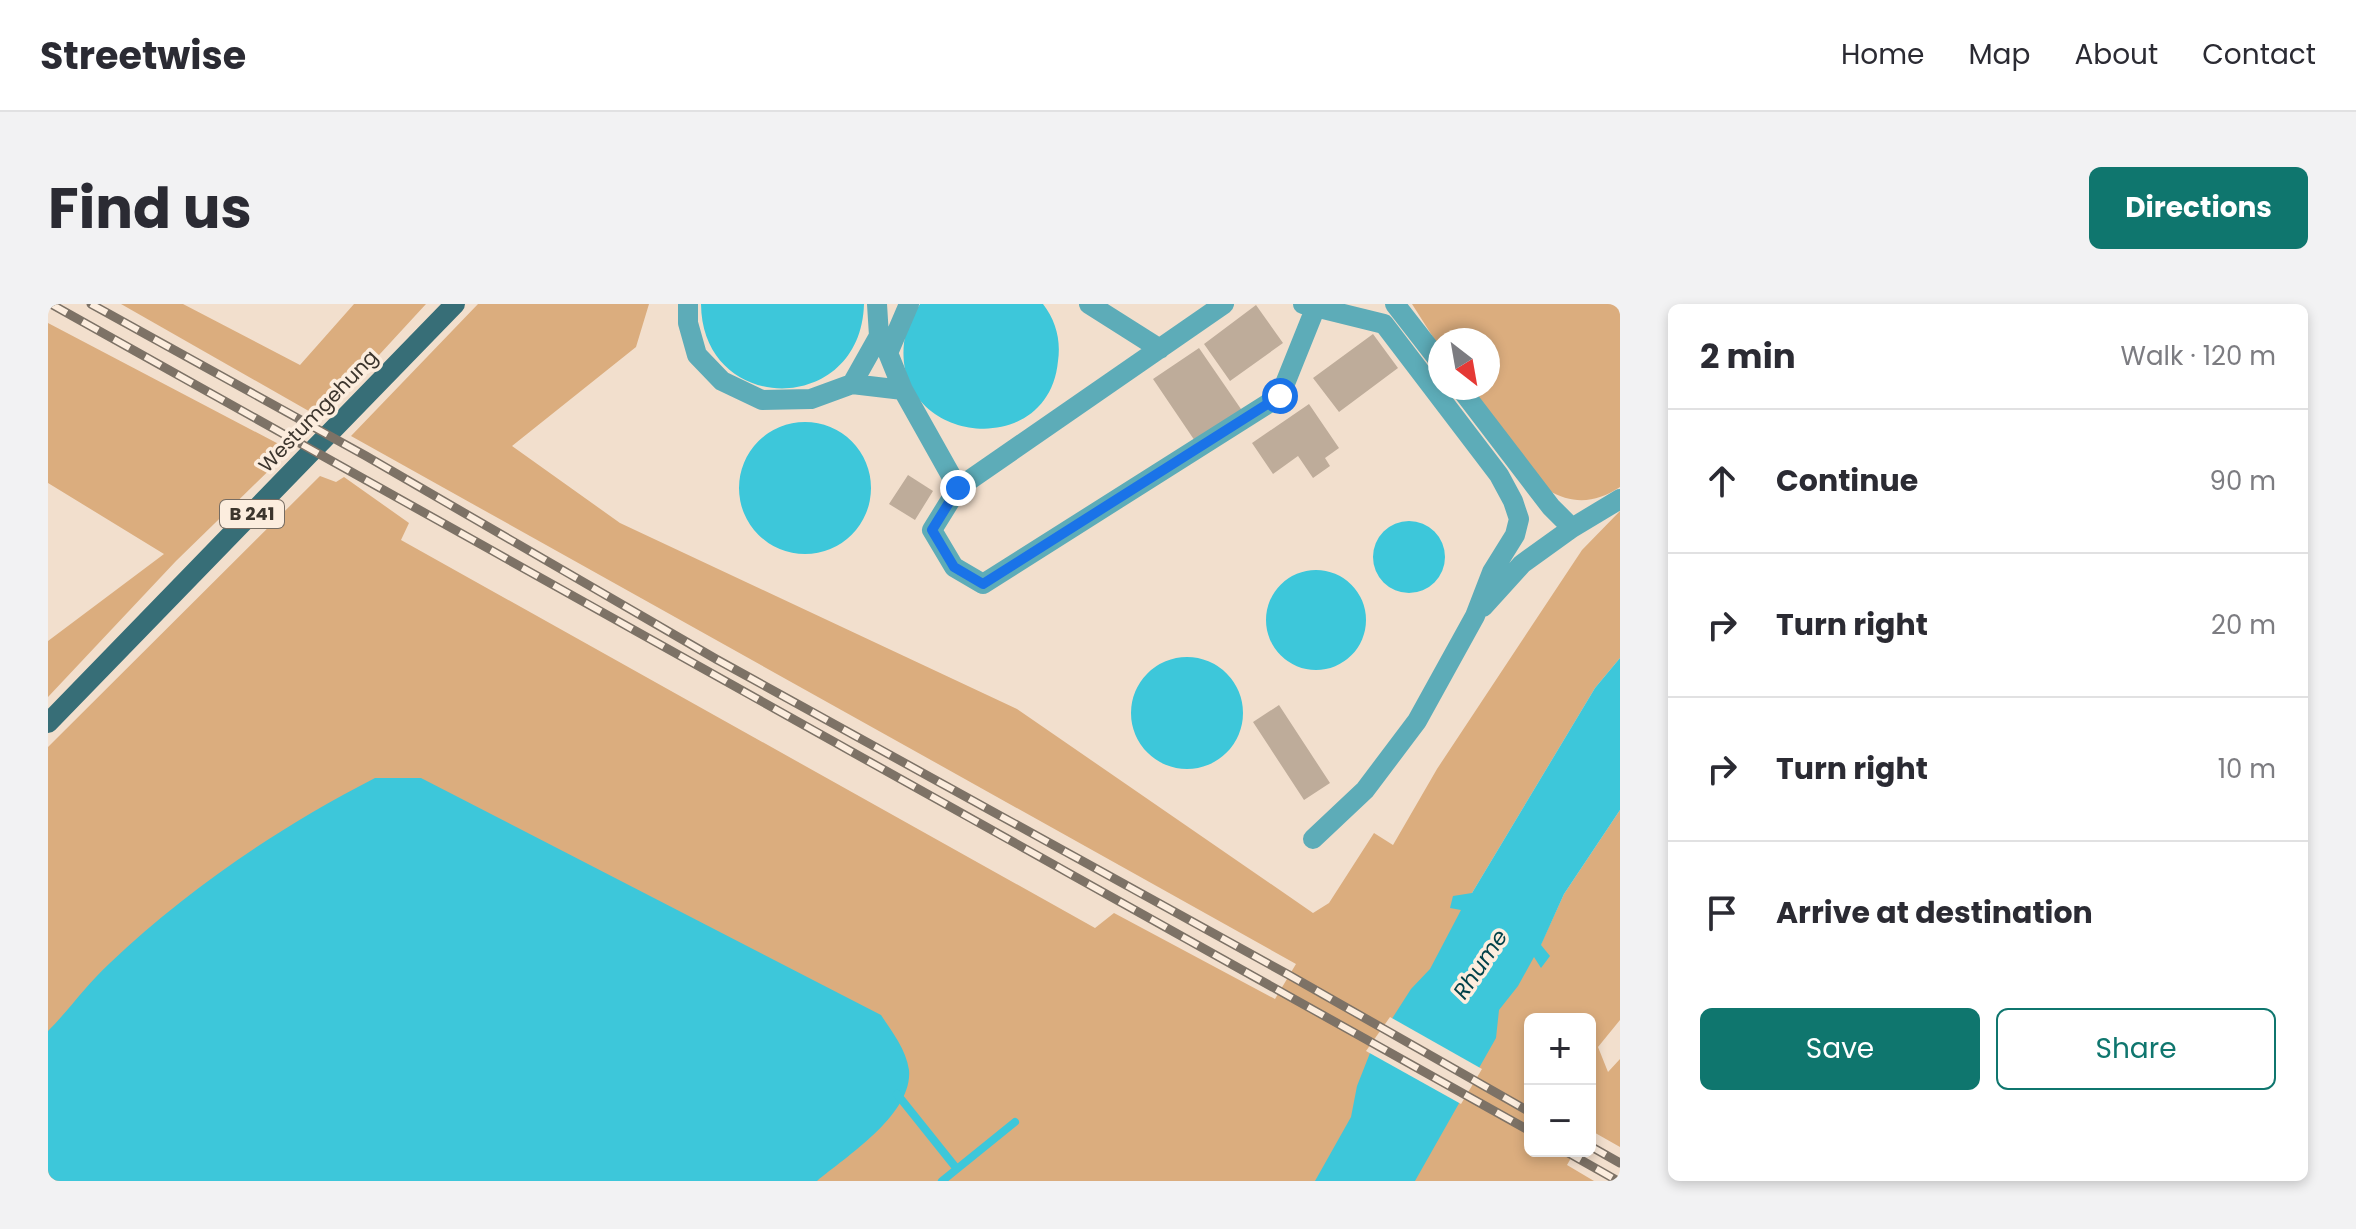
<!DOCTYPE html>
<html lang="en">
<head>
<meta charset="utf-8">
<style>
	:root { --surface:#fff; --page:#f2f2f3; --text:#2b2b33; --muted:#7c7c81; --line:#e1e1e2; --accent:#0f766e }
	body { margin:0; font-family:Poppins,sans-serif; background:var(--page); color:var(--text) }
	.controls { position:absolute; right:24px; bottom:24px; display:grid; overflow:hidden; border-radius:12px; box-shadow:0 4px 12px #0003 }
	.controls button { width:72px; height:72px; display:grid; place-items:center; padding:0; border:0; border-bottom:2px solid var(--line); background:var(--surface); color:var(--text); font:40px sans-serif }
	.compass { position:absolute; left:1380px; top:24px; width:72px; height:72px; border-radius:50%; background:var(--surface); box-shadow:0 4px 12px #0003; rotate:149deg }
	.stop { position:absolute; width:24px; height:24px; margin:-18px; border:6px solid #1a73e8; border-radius:50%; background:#fff }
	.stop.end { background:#1a73e8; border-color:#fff; box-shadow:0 2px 8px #0008 }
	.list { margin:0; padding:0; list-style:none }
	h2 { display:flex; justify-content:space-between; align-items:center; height:104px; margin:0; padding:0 32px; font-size:34px }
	h2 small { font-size:26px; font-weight:400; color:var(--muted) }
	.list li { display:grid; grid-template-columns:52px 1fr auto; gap:24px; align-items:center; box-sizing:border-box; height:144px; padding:0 32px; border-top:2px solid var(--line) }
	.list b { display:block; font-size:30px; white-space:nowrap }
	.list em { font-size:26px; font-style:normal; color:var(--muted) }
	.actions { display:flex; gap:16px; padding:24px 32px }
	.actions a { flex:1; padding:18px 0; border:2px solid var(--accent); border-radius:12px; text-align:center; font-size:28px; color:var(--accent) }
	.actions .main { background:var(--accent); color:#fff }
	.icon { flex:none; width:44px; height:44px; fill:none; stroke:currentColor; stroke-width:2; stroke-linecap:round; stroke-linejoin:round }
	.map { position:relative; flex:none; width:1572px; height:877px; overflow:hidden; border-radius:12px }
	header { display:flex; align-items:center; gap:48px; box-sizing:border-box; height:112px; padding:0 40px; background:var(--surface); border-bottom:2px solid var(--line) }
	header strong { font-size:38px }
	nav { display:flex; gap:44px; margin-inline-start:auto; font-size:28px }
	.intro { display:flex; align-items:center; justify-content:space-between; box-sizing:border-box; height:192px; padding:0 48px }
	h1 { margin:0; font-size:56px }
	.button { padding:20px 36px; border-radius:12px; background:var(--accent); color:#fff; font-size:28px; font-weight:700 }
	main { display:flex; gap:48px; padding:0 48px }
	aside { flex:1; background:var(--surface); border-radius:12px; box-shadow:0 4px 12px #0003 }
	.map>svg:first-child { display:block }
	.green { fill:#dbad7e }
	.water { fill:#3dc7da }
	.pier { fill:#f2dfcd }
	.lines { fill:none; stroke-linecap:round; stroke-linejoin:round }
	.stream { stroke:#3dc7da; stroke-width:8 }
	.building { fill:#beac9a }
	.minor { stroke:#5dacb8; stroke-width:20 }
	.major { stroke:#376e77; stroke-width:20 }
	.rail-casing { stroke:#7d7266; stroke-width:9 }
	.rail { stroke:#fcedde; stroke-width:6; stroke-dasharray:18; stroke-linecap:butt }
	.route { stroke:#1a73e8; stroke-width:10 }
	.labels { text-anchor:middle; stroke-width:7; stroke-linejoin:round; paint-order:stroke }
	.shield { fill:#fcedde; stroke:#766c62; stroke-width:2 }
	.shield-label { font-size:18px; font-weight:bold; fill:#3c352d }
	.street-label { font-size:20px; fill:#3c352d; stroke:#fcedde }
	.water-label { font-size:22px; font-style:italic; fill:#02424a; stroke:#fcedde }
</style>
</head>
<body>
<header>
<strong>Streetwise</strong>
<nav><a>Home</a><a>Map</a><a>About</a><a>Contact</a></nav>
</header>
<div class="intro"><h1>Find us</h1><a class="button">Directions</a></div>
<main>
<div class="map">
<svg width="1572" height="877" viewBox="0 0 1572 877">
	<rect width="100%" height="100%" fill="#f2dfcd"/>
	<path class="green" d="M 73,0 L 135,0 L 252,61 L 306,0 L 378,0 L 273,114 Z
		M 430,0 L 601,0 L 588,43 L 464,142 L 572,219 L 969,405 L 1265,609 L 1281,599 L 1326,529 L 1345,541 L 1389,465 L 1534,246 L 1572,207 L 1572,354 L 1547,384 L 1424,589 L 1493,640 L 1516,590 L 1572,506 L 1572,716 L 1550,743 L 1560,768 L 1572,755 L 1572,843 L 1542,826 L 1542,715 L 1482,715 L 1482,847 L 1527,847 L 1519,861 L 1546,877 L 0,877 L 0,443 L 272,172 L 288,178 L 296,173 L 361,219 L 353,236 L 1047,624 L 1066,609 L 1227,695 L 1248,660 L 303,132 Z
		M 1364,0 L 1572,0 L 1572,183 C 1548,199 1525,201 1500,186 L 1422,84 L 1440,84 L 1440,36 L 1392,36 L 1392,44 Z
		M 0,19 L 242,146 L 128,257 L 0,393 L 0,337 L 116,250 L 0,179 Z"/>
	<path class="water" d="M 653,0 L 816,0 C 813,113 654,112 653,0 Z
		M 872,0 L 995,0 C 1008,17 1013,36 1010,57 C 1000,163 833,138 858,27 C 860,18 867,8 872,0 Z
		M691 184a66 66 0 1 1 132 0a66 66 0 1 1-132 0Z
		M1325 253a36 36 0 1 1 72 0a36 36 0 1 1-72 0Z
		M1218 316a50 50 0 1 1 100 0a50 50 0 1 1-100 0Z
		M1083 409a56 56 0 1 1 112 0a56 56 0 1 1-112 0Z
		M 1572,354 L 1572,506 L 1516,590 L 1493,641 L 1502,652 L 1493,664 L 1486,653 L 1470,682 L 1451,706 L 1448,734 L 1367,877 L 1267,877 L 1303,813 L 1309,782 L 1322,749 L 1363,685 L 1382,665 L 1413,606 L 1402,604 L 1405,592 L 1424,589 L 1547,384 Z
		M 327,474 L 373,474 L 833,711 C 844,728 858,745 861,766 C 865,810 799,852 769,877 L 0,877 L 0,727 C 21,706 39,680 62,659 C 141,584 230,524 327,474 Z"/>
	<path class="pier" d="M 1342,713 L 1434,765 L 1413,800 L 1318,747 Z"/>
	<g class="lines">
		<path class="stream" d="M 849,790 L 909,865
			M 894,877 L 967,818"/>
	</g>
	<path class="building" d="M 1208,1 L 1235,39 L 1182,77 L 1156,40 Z
		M 1325,30 L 1350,64 L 1291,108 L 1265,74 Z
		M 1151,44 L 1195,108 L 1149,140 L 1105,75 Z
		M 1261,100 L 1291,144 L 1277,154 L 1282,162 L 1265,174 L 1250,152 L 1225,170 L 1204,139 Z
		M 860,171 L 885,187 L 867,216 L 841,200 Z
		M 1231,401 L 1282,479 L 1256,496 L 1205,418 Z"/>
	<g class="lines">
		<path class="minor" d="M 640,0 L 640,19 L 649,51 L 674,77 L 714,96 L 763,95 L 804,80 L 855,86
			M 861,0 L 840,49 L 855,86 L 910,184
			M 1041,0 L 1112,45
			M 1176,0 L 910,184 L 884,226 L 906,263 L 935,280 L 1232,92 L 1269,0
			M 1255,0 L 1336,20 L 1451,171 L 1465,197 L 1471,215 L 1467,231 L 1444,268 L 1427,312 L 1369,417 L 1317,486 L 1265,535
			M 1347,0 L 1392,58
			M 804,80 L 831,32 L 829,0
			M 1412,84 L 1503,203 L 1524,224
			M 1435,303 L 1474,260 L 1524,224 L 1572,195"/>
		<path class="major" d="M 0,419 L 407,0"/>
		<defs>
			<path id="rail" d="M 3,0 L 1482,827
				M 43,0 L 318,152 L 668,355 L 1241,671 L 1482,808
				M 1542,842 L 1572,859
				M 1517,847 L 1570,877"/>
		</defs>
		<use href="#rail" class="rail-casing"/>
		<use href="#rail" class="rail"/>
	</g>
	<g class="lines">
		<path class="route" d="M 910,184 L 884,226 L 906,263 L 935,280 L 1232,92"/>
	</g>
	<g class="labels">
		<rect class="shield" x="172" y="196" width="64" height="28" rx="6"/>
		<g class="shield-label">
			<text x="204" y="216">B 241</text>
		</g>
		<g class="street-label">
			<text transform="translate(270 107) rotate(-46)" y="7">Westumgehung</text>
		</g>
		<g class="water-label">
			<text transform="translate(1432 660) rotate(-56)" y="8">Rhume</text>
		</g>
	</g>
</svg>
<div class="controls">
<button>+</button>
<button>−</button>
</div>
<svg class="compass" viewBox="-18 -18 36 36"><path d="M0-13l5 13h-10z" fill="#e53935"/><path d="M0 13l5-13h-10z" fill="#7c7c81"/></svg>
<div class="stop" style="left:1232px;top:92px"></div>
<div class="stop end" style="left:910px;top:184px"></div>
</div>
<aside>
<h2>2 min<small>Walk · 120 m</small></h2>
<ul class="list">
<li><svg class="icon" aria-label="ahead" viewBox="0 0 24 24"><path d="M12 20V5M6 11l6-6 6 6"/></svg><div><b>Continue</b></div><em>90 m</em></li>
<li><svg class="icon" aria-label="right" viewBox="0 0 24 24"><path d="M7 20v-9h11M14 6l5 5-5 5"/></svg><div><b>Turn right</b></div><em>20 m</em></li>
<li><svg class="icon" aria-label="right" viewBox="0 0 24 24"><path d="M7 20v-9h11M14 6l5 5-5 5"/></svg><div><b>Turn right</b></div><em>10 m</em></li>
<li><svg class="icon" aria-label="arrive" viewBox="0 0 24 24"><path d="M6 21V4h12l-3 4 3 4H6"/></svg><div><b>Arrive at destination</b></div></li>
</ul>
<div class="actions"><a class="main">Save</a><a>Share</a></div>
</aside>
</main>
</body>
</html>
